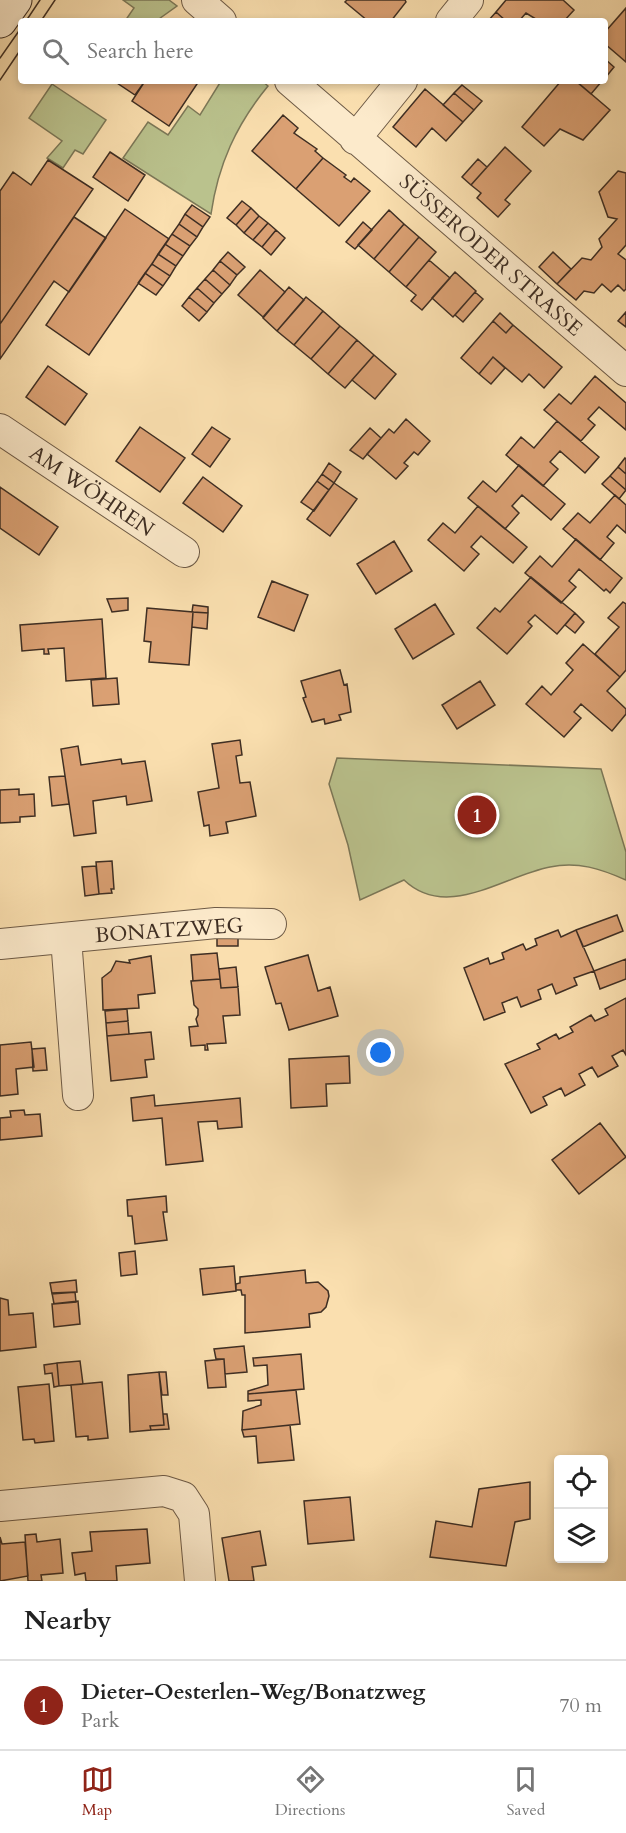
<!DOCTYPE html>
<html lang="en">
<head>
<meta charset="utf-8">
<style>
	:root { --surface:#fff; --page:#f6f6f6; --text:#222; --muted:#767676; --line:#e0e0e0; --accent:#8f2418 }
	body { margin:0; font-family:Cardo,serif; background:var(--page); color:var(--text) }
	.controls { position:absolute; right:18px; bottom:18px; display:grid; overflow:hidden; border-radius:6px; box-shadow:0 3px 9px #0003 }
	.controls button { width:54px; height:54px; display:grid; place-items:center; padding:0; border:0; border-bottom:2px solid var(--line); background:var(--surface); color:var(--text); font:30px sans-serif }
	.you { position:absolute; left:381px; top:1053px; width:21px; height:21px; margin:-15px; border:4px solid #fff; border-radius:50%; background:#1a73e8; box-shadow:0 0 0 9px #1a73e833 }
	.badge { display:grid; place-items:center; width:39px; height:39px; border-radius:50%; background:var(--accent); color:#fff; font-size:20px; font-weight:700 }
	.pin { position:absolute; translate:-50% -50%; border:3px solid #fff; box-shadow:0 2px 6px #0006 }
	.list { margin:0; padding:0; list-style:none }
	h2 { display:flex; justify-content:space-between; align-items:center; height:78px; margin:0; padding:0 24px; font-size:26px }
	h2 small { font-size:20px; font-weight:400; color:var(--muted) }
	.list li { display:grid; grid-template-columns:39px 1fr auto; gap:18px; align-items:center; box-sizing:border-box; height:90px; padding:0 24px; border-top:2px solid var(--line) }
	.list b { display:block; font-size:22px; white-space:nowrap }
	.list p { margin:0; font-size:20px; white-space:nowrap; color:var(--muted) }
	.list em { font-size:20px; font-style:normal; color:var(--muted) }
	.icon { flex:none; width:33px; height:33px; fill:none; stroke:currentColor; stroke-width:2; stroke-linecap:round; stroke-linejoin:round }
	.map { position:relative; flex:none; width:626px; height:1581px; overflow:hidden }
	.search { position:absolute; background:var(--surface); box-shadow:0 3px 9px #0003; left:18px; right:18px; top:18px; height:66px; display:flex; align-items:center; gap:15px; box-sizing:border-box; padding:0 21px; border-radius:6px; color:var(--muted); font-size:22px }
	.sheet { height:168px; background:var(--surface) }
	nav { display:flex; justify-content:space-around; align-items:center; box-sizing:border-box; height:84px; border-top:2px solid var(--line); background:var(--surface); font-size:16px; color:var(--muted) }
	nav a { display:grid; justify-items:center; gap:3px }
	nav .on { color:var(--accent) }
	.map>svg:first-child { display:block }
	.green { fill:#bac28d; stroke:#7c7858; stroke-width:1.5 }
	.building { fill:#daa073; stroke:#3e2e23; stroke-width:1.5 }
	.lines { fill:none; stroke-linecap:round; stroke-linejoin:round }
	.street-casing { stroke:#6d5a46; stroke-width:32 }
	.secondary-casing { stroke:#3e2e23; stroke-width:35 }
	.street { stroke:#fceacb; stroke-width:30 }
	.secondary { stroke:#fceacb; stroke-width:33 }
	.tram { stroke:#3e2e23; stroke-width:1.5 }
	.labels { text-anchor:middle; stroke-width:4.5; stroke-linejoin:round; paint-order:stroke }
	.street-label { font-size:21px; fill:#3e2e23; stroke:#fceacb }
</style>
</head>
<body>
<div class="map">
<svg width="626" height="1581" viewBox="0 0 626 1581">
	<rect width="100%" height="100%" fill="#fadfaf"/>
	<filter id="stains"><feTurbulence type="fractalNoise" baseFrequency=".00333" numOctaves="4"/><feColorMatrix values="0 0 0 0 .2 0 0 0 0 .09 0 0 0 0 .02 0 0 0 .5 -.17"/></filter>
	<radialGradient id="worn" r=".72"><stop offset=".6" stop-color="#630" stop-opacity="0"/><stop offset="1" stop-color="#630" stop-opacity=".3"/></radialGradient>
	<path class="green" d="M 123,0 L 169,0 L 177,6 L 156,21 L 125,21 L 134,8 Z
		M 221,81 L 262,81 L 268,86 C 236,125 218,165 211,214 L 123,158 L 148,122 L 168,135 L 188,106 L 200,115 Z
		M 52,84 L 106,120 L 83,154 L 75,150 L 63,168 L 47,158 L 62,141 L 29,118 Z
		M 337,758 L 601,769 L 626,852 L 626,880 C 601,869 578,861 550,867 C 503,876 447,921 404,880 L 360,900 L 348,845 L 329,784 Z"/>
	<path class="building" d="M 347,0 L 405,0 L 406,2 L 391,21 L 368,21 L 345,2 Z
		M 506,0 L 563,0 L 574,10 L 564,21 L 539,21 L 526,13 L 519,21 L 506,21 L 496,12 Z
		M 626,8 L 626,62 L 605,44 L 605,32 Z
		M 496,12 L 506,21 L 488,21 Z
		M 605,59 L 614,67 L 606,77 L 605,76 Z
		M 114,81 L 145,81 L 135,95 Z
		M 145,81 L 199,81 L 169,126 L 132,101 Z
		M 561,81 L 576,81 L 610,110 L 583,140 L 560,129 L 544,146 L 522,127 Z
		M 580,81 L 602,81 L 591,94 L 578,83 Z
		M 462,85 L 482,101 L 474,110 L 454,93 Z
		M 425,89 L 463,122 L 446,141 L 432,128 L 416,147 L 393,127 Z
		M 454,93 L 474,110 L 463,122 L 443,105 Z
		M 283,115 L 298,128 L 294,133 L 317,149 L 315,151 L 323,158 L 296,189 L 252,151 Z
		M 505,147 L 531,171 L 505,200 L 510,204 L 498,217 L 477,198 L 481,193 L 471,185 Z
		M 110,152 L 145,175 L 128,201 L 93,177 Z
		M 323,158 L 346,175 L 344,177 L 351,182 L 354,178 L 370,191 L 339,226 L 296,189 Z
		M 478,159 L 487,167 L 471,185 L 462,177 Z
		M 48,160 L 93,189 L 0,324 L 0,191 L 13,172 L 31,185 Z
		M 618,171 L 626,173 L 626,245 L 618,254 L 626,260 L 626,289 L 624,291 L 618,285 L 611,292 L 602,284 L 594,293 L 584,291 L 576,300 L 557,284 L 582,258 L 591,260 L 602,247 L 599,239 L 617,219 L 608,217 L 599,192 Z
		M 242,201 L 251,208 L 236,225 L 227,218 Z
		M 192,205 L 210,217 L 203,227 L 185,214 Z
		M 251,208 L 259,216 L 244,233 L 236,225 Z
		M 125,209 L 169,239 L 89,355 L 46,325 Z
		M 389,210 L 404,224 L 374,259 L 358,245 Z
		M 185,214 L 203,227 L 197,237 L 179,224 Z
		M 259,216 L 268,223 L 253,240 L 244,233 Z
		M 74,217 L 106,238 L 69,292 L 54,281 L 0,359 L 0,324 Z
		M 363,222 L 372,230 L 355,249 L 346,242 Z
		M 268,223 L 276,230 L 262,247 L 253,240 Z
		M 179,224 L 197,237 L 190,246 L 172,234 Z
		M 404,224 L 419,237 L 389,272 L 374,259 Z
		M 276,230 L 285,238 L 271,255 L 262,247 Z
		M 172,234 L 190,246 L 183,256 L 165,244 Z
		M 419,237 L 436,252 L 406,287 L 389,272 Z
		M 165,244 L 183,256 L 176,266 L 158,254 Z
		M 228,252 L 245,267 L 237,275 L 220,261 Z
		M 553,252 L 571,269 L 557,284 L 539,267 Z
		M 158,254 L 176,266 L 170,276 L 152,264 Z
		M 429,260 L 450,278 L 422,310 L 411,301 L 416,295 L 406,287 Z
		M 220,261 L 237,275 L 230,285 L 213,270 Z
		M 152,264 L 170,276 L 163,286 L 145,273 Z
		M 213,270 L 230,285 L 222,294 L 205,279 Z
		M 260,270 L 285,292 L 263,317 L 238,295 Z
		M 455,272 L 476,291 L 453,317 L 432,298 Z
		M 145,273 L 163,286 L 156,295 L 138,283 Z
		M 205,279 L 222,294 L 214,303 L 197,288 Z
		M 289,287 L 304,300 L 277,331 L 263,318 Z
		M 197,288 L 214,303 L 207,312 L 189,297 Z
		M 475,292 L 483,299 L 463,322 L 455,315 Z
		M 189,297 L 207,312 L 199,321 L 182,306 Z
		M 306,297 L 323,311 L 294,345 L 277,331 Z
		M 323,311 L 340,326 L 311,359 L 294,345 Z
		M 626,312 L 626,327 L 618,321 Z
		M 500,313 L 513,325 L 506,333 L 493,321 Z
		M 493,321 L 506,333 L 513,325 L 562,367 L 544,388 L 529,374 L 522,382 L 493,357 L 479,374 L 461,358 Z
		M 340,326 L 357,340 L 328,374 L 311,359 Z
		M 357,340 L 374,355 L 345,388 L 328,374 Z
		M 374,355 L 396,374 L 375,399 L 352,380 Z
		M 493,357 L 505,368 L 491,384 L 479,374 Z
		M 48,366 L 87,394 L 65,425 L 26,397 Z
		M 595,376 L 626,403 L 626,430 L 599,407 L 588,419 L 595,425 L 581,441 L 544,410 L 559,394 L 571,404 Z
		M 406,419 L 430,441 L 418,455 L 414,452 L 404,463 L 408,466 L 396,479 L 367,454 L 389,429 L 394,433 Z
		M 557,421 L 599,457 L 585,473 L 560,451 L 550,462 L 558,469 L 543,486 L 506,455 L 521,437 L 534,448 Z
		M 140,427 L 185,458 L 160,492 L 116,461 Z
		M 212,427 L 230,439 L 210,467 L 192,454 Z
		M 370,428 L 381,438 L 363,459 L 350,450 Z
		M 625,458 L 626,459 L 626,474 L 618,467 Z
		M 329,463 L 341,472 L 334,483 L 322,474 Z
		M 519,465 L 565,504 L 551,520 L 522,495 L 512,506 L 519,513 L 505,529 L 468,498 L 483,481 L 496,492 Z
		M 618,467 L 626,474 L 626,490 L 610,476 Z
		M 322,474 L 334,483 L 329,490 L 317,481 Z
		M 610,476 L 626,490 L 619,499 L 602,484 Z
		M 203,477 L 242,506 L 223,532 L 183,503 Z
		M 317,481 L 329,490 L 314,511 L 301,502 Z
		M 334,483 L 357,499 L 330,536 L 307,519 Z
		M 0,487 L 58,527 L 39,555 L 0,528 Z
		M 615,495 L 626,505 L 626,533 L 617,525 L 607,537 L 614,543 L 600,560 L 563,529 L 578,513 L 590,523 Z
		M 478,506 L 527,547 L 513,563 L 481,536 L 471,547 L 479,554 L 464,571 L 428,540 L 443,523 L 455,533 Z
		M 576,539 L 622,578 L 610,593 L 606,589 L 604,591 L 579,569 L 569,581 L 576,587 L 561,603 L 525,573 L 540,556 L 552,567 Z
		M 394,541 L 412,571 L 376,594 L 357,564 Z
		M 531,577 L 575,613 L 557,634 L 535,615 L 528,622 L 532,626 L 507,654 L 477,628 L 495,608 L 500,612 Z
		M 272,581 L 308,595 L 294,631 L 258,617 Z
		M 128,598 L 128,610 L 112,612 L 107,599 Z
		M 623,602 L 626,604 L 626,670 L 620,677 L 595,654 L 619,627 L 608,618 Z
		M 435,604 L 454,634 L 413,659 L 395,629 Z
		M 193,605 L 208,607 L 208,613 L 192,612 Z
		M 147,608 L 193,612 L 189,665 L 149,662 L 151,642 L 144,641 Z
		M 193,612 L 208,613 L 207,629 L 192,627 Z
		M 575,613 L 584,622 L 575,633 L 565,625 Z
		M 102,619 L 106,678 L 66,681 L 64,648 L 48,649 L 49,654 L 44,654 L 44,649 L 22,651 L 20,625 Z
		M 583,644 L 620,677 L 607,691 L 626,709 L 626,714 L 612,731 L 581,704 L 574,712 L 581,718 L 564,737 L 526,704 L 542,686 L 551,695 L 573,670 L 566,663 Z
		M 340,670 L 344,685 L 347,684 L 351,712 L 339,715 L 341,720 L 325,724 L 324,719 L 312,722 L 303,698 L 306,697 L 301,681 Z
		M 117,678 L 119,704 L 93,706 L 91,680 Z
		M 480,681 L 495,705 L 457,729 L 442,705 Z
		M 240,740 L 242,755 L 236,756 L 240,783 L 250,782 L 256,816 L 226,822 L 228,833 L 210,836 L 209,825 L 204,826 L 198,792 L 219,788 L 212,744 Z
		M 78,746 L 81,765 L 121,759 L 122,764 L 145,761 L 152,801 L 127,805 L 126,796 L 93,801 L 96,833 L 74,836 L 61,749 Z
		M 65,776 L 69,804 L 52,806 L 49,777 Z
		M 19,789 L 19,795 L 34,794 L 35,816 L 20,817 L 20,822 L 0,823 L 0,790 Z
		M 112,861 L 114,889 L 111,889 L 112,893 L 99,894 L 96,862 Z
		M 96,866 L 99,894 L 85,896 L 82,867 Z
		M 617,915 L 623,931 L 583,947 L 576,930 Z
		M 558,930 L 561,937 L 576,930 L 594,971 L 574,978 L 577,985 L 556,994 L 552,984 L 538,990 L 541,999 L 521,1007 L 517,997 L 502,1003 L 505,1012 L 484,1020 L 464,968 L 488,958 L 490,964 L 504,959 L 502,953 L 523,944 L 526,950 L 537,945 L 535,939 Z
		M 217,935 L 238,935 L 238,946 L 217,946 Z
		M 217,953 L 220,979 L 193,981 L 191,955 Z
		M 308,955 L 318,991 L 330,987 L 338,1016 L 289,1030 L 281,1003 L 276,1004 L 265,967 Z
		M 151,956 L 155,993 L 138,995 L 139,1008 L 103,1010 L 102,978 L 111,971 L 116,961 L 130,963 L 129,960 Z
		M 626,959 L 626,979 L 600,989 L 594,971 Z
		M 236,967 L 238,987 L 221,988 L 219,969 Z
		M 220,979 L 221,988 L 238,987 L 240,1015 L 223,1016 L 226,1043 L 207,1044 L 208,1050 L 205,1050 L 205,1045 L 191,1046 L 189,1027 L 198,1026 L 196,1019 L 198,1015 L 198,1009 L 194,1005 L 191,981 Z
		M 626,998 L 626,1055 L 623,1050 L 612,1056 L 618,1066 L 598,1077 L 592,1067 L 579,1074 L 585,1085 L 565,1096 L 561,1088 L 543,1097 L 547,1105 L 531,1113 L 505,1064 L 540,1049 L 537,1044 L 556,1034 L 559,1039 L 573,1032 L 570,1027 L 591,1015 L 595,1021 L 608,1015 L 605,1009 Z
		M 127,1009 L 128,1021 L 106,1023 L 105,1011 Z
		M 128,1021 L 129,1034 L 107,1036 L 106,1023 Z
		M 151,1032 L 154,1059 L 145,1060 L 147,1077 L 111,1081 L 107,1036 Z
		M 31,1042 L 34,1067 L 16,1069 L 18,1094 L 0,1096 L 0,1045 Z
		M 45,1048 L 47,1070 L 33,1071 L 32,1049 Z
		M 349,1056 L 350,1083 L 326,1084 L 327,1106 L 291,1108 L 289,1059 Z
		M 154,1095 L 155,1106 L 240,1098 L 242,1127 L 218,1129 L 217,1121 L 198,1122 L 203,1161 L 166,1165 L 162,1118 L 133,1121 L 131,1098 Z
		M 24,1110 L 25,1115 L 40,1114 L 42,1136 L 0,1140 L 0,1118 L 11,1117 L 10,1111 Z
		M 600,1123 L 626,1157 L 579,1194 L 552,1160 Z
		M 166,1196 L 167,1212 L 163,1212 L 167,1240 L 135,1244 L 132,1216 L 128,1216 L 127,1200 Z
		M 135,1251 L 137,1274 L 121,1276 L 119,1253 Z
		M 234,1266 L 236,1291 L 203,1295 L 200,1269 Z
		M 305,1270 L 306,1283 L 318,1282 L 328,1291 L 329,1296 L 326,1307 L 321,1312 L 309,1314 L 310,1327 L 245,1333 L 245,1295 L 242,1295 L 241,1290 L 236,1290 L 236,1284 L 240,1283 L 240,1277 Z
		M 76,1280 L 77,1292 L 52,1294 L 50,1283 Z
		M 75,1292 L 76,1302 L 54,1304 L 52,1293 Z
		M 0,1298 L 8,1300 L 9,1315 L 33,1313 L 36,1347 L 0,1351 Z
		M 78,1301 L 80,1324 L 54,1327 L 52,1304 Z
		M 244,1346 L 247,1372 L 225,1374 L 224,1359 L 216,1359 L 214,1349 Z
		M 301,1354 L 304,1389 L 248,1394 L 248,1391 L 268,1385 L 267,1365 L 254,1366 L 253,1358 Z
		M 224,1359 L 226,1387 L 208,1388 L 205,1361 Z
		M 80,1361 L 83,1384 L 59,1386 L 57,1363 Z
		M 57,1363 L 59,1386 L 54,1387 L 52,1373 L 45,1374 L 44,1365 Z
		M 159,1372 L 164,1425 L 150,1426 L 151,1430 L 130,1432 L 128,1375 Z
		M 159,1372 L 166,1372 L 168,1395 L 162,1395 Z
		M 102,1382 L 108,1438 L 88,1440 L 88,1436 L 76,1437 L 71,1385 Z
		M 49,1384 L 54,1441 L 35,1443 L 34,1439 L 23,1440 L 18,1387 Z
		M 296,1390 L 300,1424 L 242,1430 L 243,1411 L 261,1405 L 261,1400 L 248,1401 L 248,1394 Z
		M 163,1414 L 167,1414 L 169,1429 L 151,1430 L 150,1426 L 164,1425 Z
		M 290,1425 L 294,1460 L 258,1463 L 256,1436 L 244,1437 L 242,1430 Z
		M 530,1482 L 530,1519 L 515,1522 L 506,1566 L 430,1557 L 436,1521 L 472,1527 L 479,1489 Z
		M 350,1497 L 354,1540 L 308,1544 L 304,1501 Z
		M 147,1529 L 150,1563 L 116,1566 L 117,1581 L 86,1581 L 85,1573 L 75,1575 L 72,1553 L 92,1551 L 90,1532 Z
		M 260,1531 L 266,1565 L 252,1567 L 254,1581 L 229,1581 L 222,1538 Z
		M 36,1534 L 37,1542 L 60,1539 L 63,1573 L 41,1575 L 42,1581 L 28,1581 L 25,1535 Z
		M 0,1537 L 2,1544 L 25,1542 L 28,1576 L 0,1581 Z"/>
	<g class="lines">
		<defs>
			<path id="street" d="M 197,0 L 221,21
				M 451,21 L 468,0
				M 290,81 L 626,371
				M 355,139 L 402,81
				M 0,429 L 184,552
				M 66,938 L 78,1095
				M 0,944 L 216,923 L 271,924
				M 0,1506 L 164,1491 L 183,1497 L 194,1514 L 200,1581"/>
			<path id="secondary" d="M 0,21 L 15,0"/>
		</defs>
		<use href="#street" class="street-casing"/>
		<use href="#secondary" class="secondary-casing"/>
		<use href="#street" class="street"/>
		<use href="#secondary" class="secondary"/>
		<path class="tram" d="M 26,21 L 40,0
			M 41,21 L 55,0
			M 0,58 L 21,28
			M 0,80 L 21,49"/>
	</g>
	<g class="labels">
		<g class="street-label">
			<text transform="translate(491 255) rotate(41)" y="7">SÜSSERODER STRASSE</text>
			<text transform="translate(92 491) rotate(34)" y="7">AM WÖHREN</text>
			<text transform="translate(169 930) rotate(-4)" y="7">BONATZWEG</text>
		</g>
	</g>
	<rect width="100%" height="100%" filter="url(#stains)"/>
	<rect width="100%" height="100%" fill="url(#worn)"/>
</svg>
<div class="controls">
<button><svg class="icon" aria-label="locate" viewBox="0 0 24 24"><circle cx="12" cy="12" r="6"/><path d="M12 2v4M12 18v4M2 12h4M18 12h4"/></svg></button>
<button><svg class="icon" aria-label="layers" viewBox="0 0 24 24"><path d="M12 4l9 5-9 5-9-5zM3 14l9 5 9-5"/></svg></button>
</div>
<div class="you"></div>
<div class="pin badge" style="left:477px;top:815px">1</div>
<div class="search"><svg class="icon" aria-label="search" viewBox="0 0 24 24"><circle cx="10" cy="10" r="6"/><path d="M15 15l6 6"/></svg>Search here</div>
</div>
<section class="sheet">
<h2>Nearby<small></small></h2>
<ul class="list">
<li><span class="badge">1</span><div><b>Dieter-Oesterlen-Weg/Bonatzweg</b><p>Park</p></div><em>70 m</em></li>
</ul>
</section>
<nav>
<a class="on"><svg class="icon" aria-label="map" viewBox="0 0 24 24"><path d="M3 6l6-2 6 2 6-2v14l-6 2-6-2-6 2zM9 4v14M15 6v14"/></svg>Map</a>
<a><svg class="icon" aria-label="directions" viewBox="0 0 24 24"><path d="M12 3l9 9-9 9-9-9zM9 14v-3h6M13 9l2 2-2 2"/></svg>Directions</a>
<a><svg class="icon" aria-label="saved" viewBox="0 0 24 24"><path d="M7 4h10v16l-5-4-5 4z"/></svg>Saved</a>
</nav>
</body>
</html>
